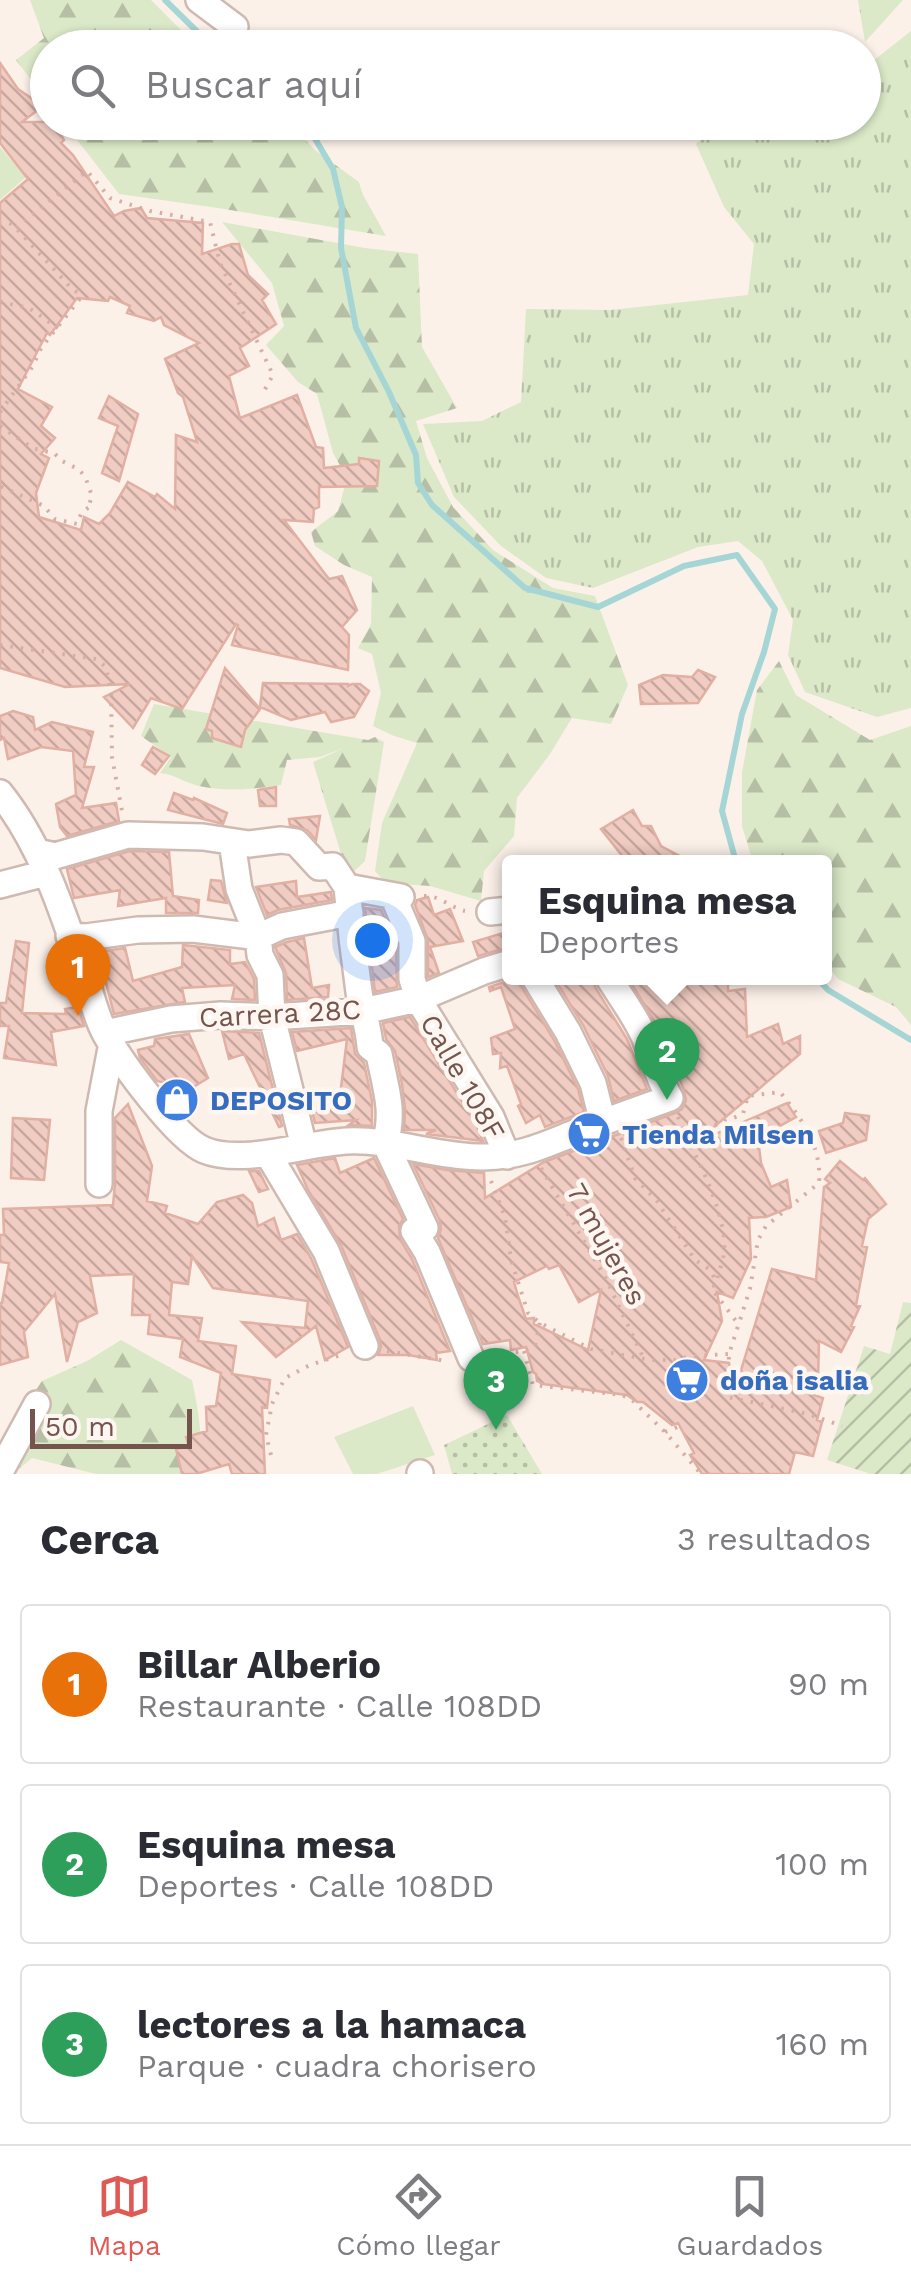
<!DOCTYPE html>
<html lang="es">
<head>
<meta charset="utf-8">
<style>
	:root { --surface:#fff; --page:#f2f2f3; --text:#2b2b33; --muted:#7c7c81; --line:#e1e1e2; --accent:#df5a55 }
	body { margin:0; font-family:"Work Sans",sans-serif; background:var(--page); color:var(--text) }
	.scale { position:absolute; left:30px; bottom:25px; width:162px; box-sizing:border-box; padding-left:10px; border:5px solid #75544e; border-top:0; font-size:28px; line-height:35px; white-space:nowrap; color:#75544e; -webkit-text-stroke:8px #fef6f0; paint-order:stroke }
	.you { position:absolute; left:372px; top:940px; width:35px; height:35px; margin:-25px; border:8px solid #fff; border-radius:50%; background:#1a73e8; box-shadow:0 0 0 15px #1a73e833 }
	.badge { display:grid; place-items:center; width:65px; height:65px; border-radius:50%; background:var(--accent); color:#fff; font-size:32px; font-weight:700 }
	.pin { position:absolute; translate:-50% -82px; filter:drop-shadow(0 2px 5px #0008) }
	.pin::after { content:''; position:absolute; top:52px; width:35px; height:30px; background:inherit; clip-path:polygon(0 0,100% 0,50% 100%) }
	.popup { position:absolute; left:502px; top:855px; width:330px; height:130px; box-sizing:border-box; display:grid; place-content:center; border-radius:10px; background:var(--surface); filter:drop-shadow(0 2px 8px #0005); font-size:32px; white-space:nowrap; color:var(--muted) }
	.popup b { font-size:38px; color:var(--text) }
	.popup::after { content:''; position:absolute; left:50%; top:100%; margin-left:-20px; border:20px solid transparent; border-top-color:var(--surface) }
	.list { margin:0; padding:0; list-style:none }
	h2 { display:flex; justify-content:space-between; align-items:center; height:130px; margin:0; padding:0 40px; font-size:42px }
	h2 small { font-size:32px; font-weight:400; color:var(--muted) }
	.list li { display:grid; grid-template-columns:65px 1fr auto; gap:30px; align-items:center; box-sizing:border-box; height:160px; margin:0 20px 20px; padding:0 20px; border:2px solid var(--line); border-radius:10px }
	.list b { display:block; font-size:38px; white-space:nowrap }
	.list p { margin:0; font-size:32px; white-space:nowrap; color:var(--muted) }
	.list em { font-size:32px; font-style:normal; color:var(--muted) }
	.icon { flex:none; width:55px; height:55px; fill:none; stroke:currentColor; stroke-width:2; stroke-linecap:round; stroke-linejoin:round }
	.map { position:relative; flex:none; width:911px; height:1474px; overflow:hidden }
	.search { position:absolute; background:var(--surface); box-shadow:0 2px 8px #0004; left:30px; right:30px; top:30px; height:110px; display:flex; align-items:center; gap:25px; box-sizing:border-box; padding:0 35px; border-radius:55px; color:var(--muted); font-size:38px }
	.sheet { height:670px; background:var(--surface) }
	nav { display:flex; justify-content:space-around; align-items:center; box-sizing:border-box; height:140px; border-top:2px solid var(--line); background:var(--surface); font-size:28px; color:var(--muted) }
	nav a { display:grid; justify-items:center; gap:5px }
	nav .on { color:var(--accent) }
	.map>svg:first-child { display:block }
	.grass { fill:url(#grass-tufts) }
	.forest { fill:url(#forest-firs) }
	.park { fill:url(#park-dots) }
	.garden { fill:url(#garden-furrows) }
	.pitch { fill:#dbe9c8 }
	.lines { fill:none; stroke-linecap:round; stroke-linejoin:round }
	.stream { stroke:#a5d6d5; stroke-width:6 }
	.building { fill:url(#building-back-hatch); stroke:#e2afa3; stroke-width:2.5; fill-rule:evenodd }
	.minor-casing { stroke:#cfbab2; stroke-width:30 }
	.path { stroke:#d5afa5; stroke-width:4; stroke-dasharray:2.5 8; stroke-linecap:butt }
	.minor { stroke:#fff; stroke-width:25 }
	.labels { text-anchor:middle; stroke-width:9; stroke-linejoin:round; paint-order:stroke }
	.street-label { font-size:28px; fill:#75544e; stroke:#fef6f0 }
	.shop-label { font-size:28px; font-weight:bold; fill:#366cbe; stroke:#fef6f0; text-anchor:start }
</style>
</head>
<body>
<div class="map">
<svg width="911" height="1474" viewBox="0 0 911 1474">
	<defs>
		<pattern id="grass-tufts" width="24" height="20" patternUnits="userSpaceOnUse" patternTransform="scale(2.5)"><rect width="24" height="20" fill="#dbe9c8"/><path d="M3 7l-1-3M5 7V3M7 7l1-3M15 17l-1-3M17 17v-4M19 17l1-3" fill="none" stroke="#b6bfa5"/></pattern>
		<pattern id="forest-firs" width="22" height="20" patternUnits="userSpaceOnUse" patternTransform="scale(2.5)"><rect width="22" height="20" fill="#dbe9c8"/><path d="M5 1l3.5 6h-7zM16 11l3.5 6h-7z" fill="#b6bfa5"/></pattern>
		<pattern id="park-dots" width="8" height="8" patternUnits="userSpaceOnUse" patternTransform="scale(2.5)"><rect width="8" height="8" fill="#dbe9c8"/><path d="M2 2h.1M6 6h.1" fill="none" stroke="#b6bfa5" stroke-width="1.8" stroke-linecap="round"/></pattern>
		<pattern id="garden-furrows" width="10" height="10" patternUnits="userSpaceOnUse" patternTransform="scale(2.5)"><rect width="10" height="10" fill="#dbe9c8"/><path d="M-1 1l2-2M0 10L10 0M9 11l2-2" fill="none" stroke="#b6bfa5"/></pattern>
		<pattern id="building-back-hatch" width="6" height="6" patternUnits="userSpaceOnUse" patternTransform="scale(2.5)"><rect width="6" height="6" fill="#f0ccc2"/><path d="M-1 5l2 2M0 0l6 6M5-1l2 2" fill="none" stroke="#c7a8a0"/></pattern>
	</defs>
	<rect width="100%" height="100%" fill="#fcf1e9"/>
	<path class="grass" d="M 858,0 L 903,0 L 865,42 Z
		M 911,31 L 911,708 L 877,717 L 805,692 L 788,655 L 793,620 L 762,561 L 738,541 L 698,547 L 593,588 L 546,578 L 501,546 L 454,497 L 423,424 L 482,421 L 521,402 L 526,309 L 611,310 L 748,295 L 754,244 L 724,207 L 696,144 L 721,123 L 864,122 L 864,68 Z"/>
	<path class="forest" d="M 30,0 L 151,0 L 198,47 L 48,48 L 47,101 L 16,60 L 44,38 Z
		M 64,123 L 290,123 L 315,150 L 359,182 L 362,193 L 386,236 L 218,208 L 119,194 Z
		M 222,222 L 365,248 L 418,254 L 422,347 L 457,408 L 416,421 L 427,458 L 453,507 L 493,550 L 553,588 L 595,596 L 628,685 L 611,724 L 572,718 L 550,754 L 517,798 L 514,836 L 484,871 L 481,901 L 430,886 L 386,883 L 375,871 L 382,823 L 417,743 L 394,736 L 373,726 L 381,693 L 372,654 L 358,648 L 371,624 L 372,577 L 344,565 L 315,546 L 311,532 L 338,511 L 347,478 L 333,453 L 317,394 L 298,382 L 266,345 L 284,326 L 272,283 Z
		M 779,661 L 796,695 L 870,740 L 911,726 L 911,1025 L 896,1007 L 838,979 L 825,962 L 824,862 L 753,862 L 742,826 L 742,772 L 757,690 Z
		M 154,704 L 368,740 L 375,737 L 384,742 L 365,861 L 348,877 L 313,762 L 344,748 L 320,757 L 287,760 L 281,785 C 255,789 225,792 199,786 C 184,783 175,774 160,773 L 171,757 L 141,736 Z
		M 121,1340 L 192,1380 C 198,1409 206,1446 195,1474 L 96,1474 L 32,1458 L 13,1474 L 0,1474 L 0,1443 L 42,1381 L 87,1361 Z"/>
	<path class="park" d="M 507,1415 L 542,1474 L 452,1474 L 444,1445 Z"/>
	<path class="garden" d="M 903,1302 L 911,1303 L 911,1474 L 871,1474 L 827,1460 L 864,1346 L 890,1354 Z"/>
	<path class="pitch" d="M 0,147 L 26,177 L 0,200 Z
		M 413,1406 L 435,1455 L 377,1474 L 353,1474 L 334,1437 Z"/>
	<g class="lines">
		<path class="stream" d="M 165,0 L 214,48
			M 305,122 L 333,169 L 342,207 L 341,248 L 356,328 L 389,392 L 416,455 L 418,483 L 432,505 L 525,588 L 598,607 L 684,566 L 737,555 L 775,609 L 764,652 L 742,714 L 722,811 L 736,862
			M 817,978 L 828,990 L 911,1040"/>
	</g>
	<path class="building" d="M 0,63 L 18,89 L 43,106 L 22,122 L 54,122 L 64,140 L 61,143 L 73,155 L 114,216 L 124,211 L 141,208 L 147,218 L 203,223 L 202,254 L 232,244 L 239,244 L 248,275 L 268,294 L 262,300 L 276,324 L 240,348 L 249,366 L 229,376 L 240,418 L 297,395 L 316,447 L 323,448 L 324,468 L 359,464 L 359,458 L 379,461 L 377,486 L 319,487 L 319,507 L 314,509 L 313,522 L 284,520 L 329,579 L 342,576 L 357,610 L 342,627 L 349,635 L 348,670 L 232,645 L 238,625 L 236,624 L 182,709 L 151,698 L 133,728 L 104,697 L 130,684 L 65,687 L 0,668 L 0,203 L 28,179 L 0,143 ZM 110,297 L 130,306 L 127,313 L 154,321 L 161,317 L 164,325 L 199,343 L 165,359 L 178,393 L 183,397 L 197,442 L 176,435 L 175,509 L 157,494 L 155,497 L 128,482 L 110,513 L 99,524 L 84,517 L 81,530 L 39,517 L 36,493 L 49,458 L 41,454 L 55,438 L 41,426 L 52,407 L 18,389 L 47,333 L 50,335 L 77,298 L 108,301 Z
		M 109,396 L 138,414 L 119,481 L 102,473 L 118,426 L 99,418 Z
		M 225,668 L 260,709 L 245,730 L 241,747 L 212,738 L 212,731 L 206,729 Z
		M 698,670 L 715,677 L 698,703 L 641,704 L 639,685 L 663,675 L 692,677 Z
		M 263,683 L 348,684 L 348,686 L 352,684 L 360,684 L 369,691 L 354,717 L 331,722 L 325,712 L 291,720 L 260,707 Z
		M 13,711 L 33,717 L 35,730 L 52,722 L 93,732 L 84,767 L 94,767 L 82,808 L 116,803 L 119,821 L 67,836 L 60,827 L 56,804 L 76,795 L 73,751 L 41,747 L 8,759 L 4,738 L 0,740 L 0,716 Z
		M 153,747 L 169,756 L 155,774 L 142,765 Z
		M 276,787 L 276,806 L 260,806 L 258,790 Z
		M 174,793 L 193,800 L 194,798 L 227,813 L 223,824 L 168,810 Z
		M 633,810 L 642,826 L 651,826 L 661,846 L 691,862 L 627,862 L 601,829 Z
		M 320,816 L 316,840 L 307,830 L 290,825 L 289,819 Z
		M 130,851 L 169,852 L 173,896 L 199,900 L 198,913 L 166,913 L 166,898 L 118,906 L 120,890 L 74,898 L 67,869 Z
		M 211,880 L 221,881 L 227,903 L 208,900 Z
		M 296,881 L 297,897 L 331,892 L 332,900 L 278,910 L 267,915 L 256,887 Z
		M 428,897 L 434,915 L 450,909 L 463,941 L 430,947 L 439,973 L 428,977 L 428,940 L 415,905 L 417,900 Z
		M 365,908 L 381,910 L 396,944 L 397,987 L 375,992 Z
		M 510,931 L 510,947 L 478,956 L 473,942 Z
		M 304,938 L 312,988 L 329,985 L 328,997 L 287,1000 L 286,973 L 275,947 L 287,942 Z
		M 16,941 L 29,943 L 22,1013 L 66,1014 L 65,1009 L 78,1007 L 84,1026 L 51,1032 L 56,1065 L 4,1058 L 9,1026 L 0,1026 L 0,1003 L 6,1003 Z
		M 183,945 L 230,950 L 230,964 L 245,962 L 254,979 L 255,1000 L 232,999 L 235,985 L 182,988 L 185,1002 L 114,1014 L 98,952 L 125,948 L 133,981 L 182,967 Z
		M 517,978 L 519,978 L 521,986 L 554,1040 L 578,1089 L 584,1112 L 545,1127 L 540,1115 L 526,1123 L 518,1106 L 521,1104 L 507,1066 L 500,1068 L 501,1053 L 493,1054 L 491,1038 L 515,1029 L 501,987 L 490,991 L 489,987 Z
		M 554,978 L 593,978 L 595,987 L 627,1039 L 647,1089 L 614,1101 L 608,1076 L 583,1025 Z
		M 628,978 L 728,978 L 728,991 L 745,989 L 747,1037 L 778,1024 L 783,1044 L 800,1036 L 800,1054 L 695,1143 L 787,1103 L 796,1117 L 758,1138 L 761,1163 L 771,1187 L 787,1180 L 791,1207 L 766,1217 L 749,1218 L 751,1259 L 733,1298 L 717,1292 L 722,1321 L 704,1360 L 729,1363 L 734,1393 L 772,1269 L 816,1280 L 824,1187 L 830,1183 L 825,1179 L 840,1161 L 863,1180 L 865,1178 L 886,1204 L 868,1219 L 862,1246 L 867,1247 L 856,1305 L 860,1306 L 851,1326 L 854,1327 L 841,1352 L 819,1341 L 818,1380 L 814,1395 L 823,1398 L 817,1420 L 822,1422 L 813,1456 L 795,1452 L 789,1474 L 702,1474 L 690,1455 L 694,1453 L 678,1423 L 672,1425 L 643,1402 L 637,1402 L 627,1395 L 543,1384 L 537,1381 L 536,1374 L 533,1372 L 526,1347 L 511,1350 L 510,1340 L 483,1344 L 438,1238 L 441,1229 L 440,1221 L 413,1164 L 447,1170 L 484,1173 L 485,1198 L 544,1162 L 675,1113 L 682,1109 L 686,1100 L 684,1090 L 657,1025 ZM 559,1265 L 579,1302 L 601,1290 L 588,1350 L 534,1324 L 534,1318 L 526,1319 L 518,1296 L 514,1282 L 547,1266 L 549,1269 Z
		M 410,1017 L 476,1124 L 483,1141 L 426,1134 L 436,1130 L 404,1130 L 405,1109 L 402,1084 L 395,1051 L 386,1039 L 383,1023 Z
		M 351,1028 L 355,1054 L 364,1063 L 372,1101 L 372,1126 L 349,1125 L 356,1120 L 315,1123 L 310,1103 L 340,1096 L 347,1039 L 297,1051 L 292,1032 Z
		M 222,1031 L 259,1033 L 282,1126 L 279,1127 L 244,1054 L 229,1059 Z
		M 189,1034 L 208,1078 L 177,1097 L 171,1084 L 157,1081 L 140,1058 L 138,1050 L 154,1046 L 155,1039 Z
		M 128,1104 L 152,1166 L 147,1201 L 167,1206 L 165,1213 L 198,1224 L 217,1202 L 243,1195 L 252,1203 L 258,1226 L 274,1218 L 281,1240 L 297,1234 L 311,1258 L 348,1347 L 325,1360 L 316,1326 L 276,1357 L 242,1322 L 305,1328 L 308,1301 L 213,1288 L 192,1256 L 188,1284 L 172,1282 L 169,1315 L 202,1318 L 198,1341 L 236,1346 L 232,1374 L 270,1380 L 267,1408 L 262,1407 L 265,1474 L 232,1474 L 229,1464 L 196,1474 L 182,1474 L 176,1449 L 189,1446 L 186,1437 L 207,1431 L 206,1407 L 216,1406 L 221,1373 L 180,1357 L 183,1339 L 148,1334 L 150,1315 L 132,1315 L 134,1274 L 90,1276 L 97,1313 L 78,1322 L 67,1362 L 55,1294 L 24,1332 L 28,1357 L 0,1365 L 0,1303 L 2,1303 L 9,1263 L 0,1262 L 0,1235 L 4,1235 L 3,1209 L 113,1205 L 115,1184 L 115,1118 Z
		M 845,1113 L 869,1116 L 866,1140 L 826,1153 L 819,1131 L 843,1123 Z
		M 13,1118 L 50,1120 L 44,1180 L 11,1178 Z
		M 335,1158 L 340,1173 L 374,1158 L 403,1219 L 399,1226 L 400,1239 L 412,1259 L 450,1351 L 436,1353 L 437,1360 L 408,1355 L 378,1355 L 381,1347 L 380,1340 L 341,1245 L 308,1190 L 297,1165 Z
		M 249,1171 L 259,1171 L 268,1189 L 259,1192 Z"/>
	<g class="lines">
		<defs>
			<path id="minor" d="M 199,0 L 235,27
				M 0,793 C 41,844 62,910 83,971 C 91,992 95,1016 106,1035 C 122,1063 176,1138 204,1150 C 243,1166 306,1143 347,1141 C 393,1139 437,1157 483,1157 C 520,1157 544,1145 577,1132 C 608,1120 639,1109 670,1098 C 657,1077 653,1054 642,1032 C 633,1013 620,996 609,978
				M 232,842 L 239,889 L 258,937 L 260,955 L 270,975 L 272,1017 L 304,1147
				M 37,852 L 55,856 L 128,835 L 203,837 L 249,844 L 281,840 L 296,842 L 319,867 L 333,866 L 347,887
				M 0,885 L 46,873
				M 490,912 L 510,910
				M 69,936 L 86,937 L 138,930 L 193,929 L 258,937 L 282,926 L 350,913
				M 535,978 L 568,1032 L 593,1083 L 603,1123
				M 105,1033 L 171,1019 L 221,1015 L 272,1017 L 363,1011 L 418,999 L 484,971 L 510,963
				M 268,1154 L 326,1251 L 365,1346
				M 99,1184 L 99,1111 L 112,1043
				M 471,1358 L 427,1252 L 414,1231 L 425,1228 L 385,1143 C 395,1111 385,1086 379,1054 L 370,1047 C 369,1027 362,1011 359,992 C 354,957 350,922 347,887 L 401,897 L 396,903 L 412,941 L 412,979 L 418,999 L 491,1117 L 507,1156
				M 0,1472 L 37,1404
				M 420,1473 L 420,1474"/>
		</defs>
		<use href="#minor" class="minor-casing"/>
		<path class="path" d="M 16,228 L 87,171 L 110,198 L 150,211 L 210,222 L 220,263 L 273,375 L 264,391
			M 0,302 L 29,308 L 58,328
			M 0,412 L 33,366 L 41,348 L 79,300 L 80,294 L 72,289 L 16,228 L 6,220
			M 0,426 L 25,443 L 35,449 L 54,453 L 62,461 L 78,469 L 85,476 L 92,496 L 89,505 L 91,506 L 82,512 L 77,524 L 55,519 L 44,506 L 0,486
			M 0,645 L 96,659 L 106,667 L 111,691 L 112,757 L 122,811
			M 424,896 C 439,895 451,908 465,911
			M 678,1117 L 686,1137 L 743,1114 L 748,1096 L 780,1092 C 802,1119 822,1147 819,1183 L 766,1226 L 758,1240 L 750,1289 L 729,1354 L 728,1397 L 808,1414 L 842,1426
			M 686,1137 C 701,1164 728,1221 724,1252 C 723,1263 718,1273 716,1284
			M 621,1138 L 635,1178 L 657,1201 L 695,1260 L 709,1269 L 714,1277 L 714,1292
			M 541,1168 L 605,1277 L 643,1357
			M 491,1181 L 505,1217 L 511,1260 L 528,1313 L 540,1323 L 591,1349 L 650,1360 L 674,1360 L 692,1356 L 729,1354
			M 715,1293 L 739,1325
			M 387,1351 L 446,1361
			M 524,1351 L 533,1385 L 622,1395 L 632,1400 L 665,1432 L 701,1474
			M 495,1355 L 524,1351 L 535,1346 L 540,1323
			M 665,1432 L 680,1426
			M 271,1455 L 266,1435 L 272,1404 L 285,1378 L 310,1365 L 344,1354"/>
		<use href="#minor" class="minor"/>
	</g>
	<defs>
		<symbol id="shop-disc" viewBox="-11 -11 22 22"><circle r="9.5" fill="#3f7fe0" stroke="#fef6f0"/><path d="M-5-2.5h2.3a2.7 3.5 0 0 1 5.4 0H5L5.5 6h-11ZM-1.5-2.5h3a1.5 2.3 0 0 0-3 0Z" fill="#fff"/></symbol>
		<symbol id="supermarket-disc" viewBox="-11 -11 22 22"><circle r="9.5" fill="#3f7fe0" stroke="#fef6f0"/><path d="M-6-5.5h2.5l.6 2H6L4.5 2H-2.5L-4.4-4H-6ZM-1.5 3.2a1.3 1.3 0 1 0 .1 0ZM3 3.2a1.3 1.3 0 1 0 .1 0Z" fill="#fff"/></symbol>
	</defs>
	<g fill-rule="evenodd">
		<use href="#shop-disc" x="152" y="1075" width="50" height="50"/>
		<use href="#supermarket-disc" x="564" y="1109" width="50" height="50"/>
		<use href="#supermarket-disc" x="662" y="1355" width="50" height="50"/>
	</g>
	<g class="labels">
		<g class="street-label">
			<text transform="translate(280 1013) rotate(-3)" y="10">Carrera 28C</text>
			<text transform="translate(463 1077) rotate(60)" y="10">Calle 108F</text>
			<text transform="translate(607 1244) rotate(61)" y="10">7 mujeres</text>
		</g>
		<g class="shop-label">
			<text x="210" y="1110">DEPOSITO</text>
			<text x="622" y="1144">Tienda Milsen</text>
			<text x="720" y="1390">doña isalia</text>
		</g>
	</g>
</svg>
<div class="scale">50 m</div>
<div class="you"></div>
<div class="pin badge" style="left:78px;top:1016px;background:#e8710a">1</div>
<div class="pin badge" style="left:667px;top:1100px;background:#2e9e5b">2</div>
<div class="popup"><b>Esquina mesa</b>Deportes</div>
<div class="pin badge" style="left:496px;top:1430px;background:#2e9e5b">3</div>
<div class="search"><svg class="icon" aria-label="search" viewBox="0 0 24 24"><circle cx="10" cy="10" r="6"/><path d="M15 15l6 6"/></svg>Buscar aquí</div>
</div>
<section class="sheet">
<h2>Cerca<small>3 resultados</small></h2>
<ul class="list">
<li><span class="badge" style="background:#e8710a">1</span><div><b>Billar Alberio</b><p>Restaurante · Calle 108DD</p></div><em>90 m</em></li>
<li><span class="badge" style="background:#2e9e5b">2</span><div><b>Esquina mesa</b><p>Deportes · Calle 108DD</p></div><em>100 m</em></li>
<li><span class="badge" style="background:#2e9e5b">3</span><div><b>lectores a la hamaca</b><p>Parque · cuadra chorisero</p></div><em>160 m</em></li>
</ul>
</section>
<nav>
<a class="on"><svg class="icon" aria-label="map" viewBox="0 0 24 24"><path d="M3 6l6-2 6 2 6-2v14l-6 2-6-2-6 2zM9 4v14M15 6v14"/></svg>Mapa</a>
<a><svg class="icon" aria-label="directions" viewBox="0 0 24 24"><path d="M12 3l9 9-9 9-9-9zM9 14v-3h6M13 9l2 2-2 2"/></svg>Cómo llegar</a>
<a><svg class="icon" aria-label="saved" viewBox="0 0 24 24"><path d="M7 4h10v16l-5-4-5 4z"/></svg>Guardados</a>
</nav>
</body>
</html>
